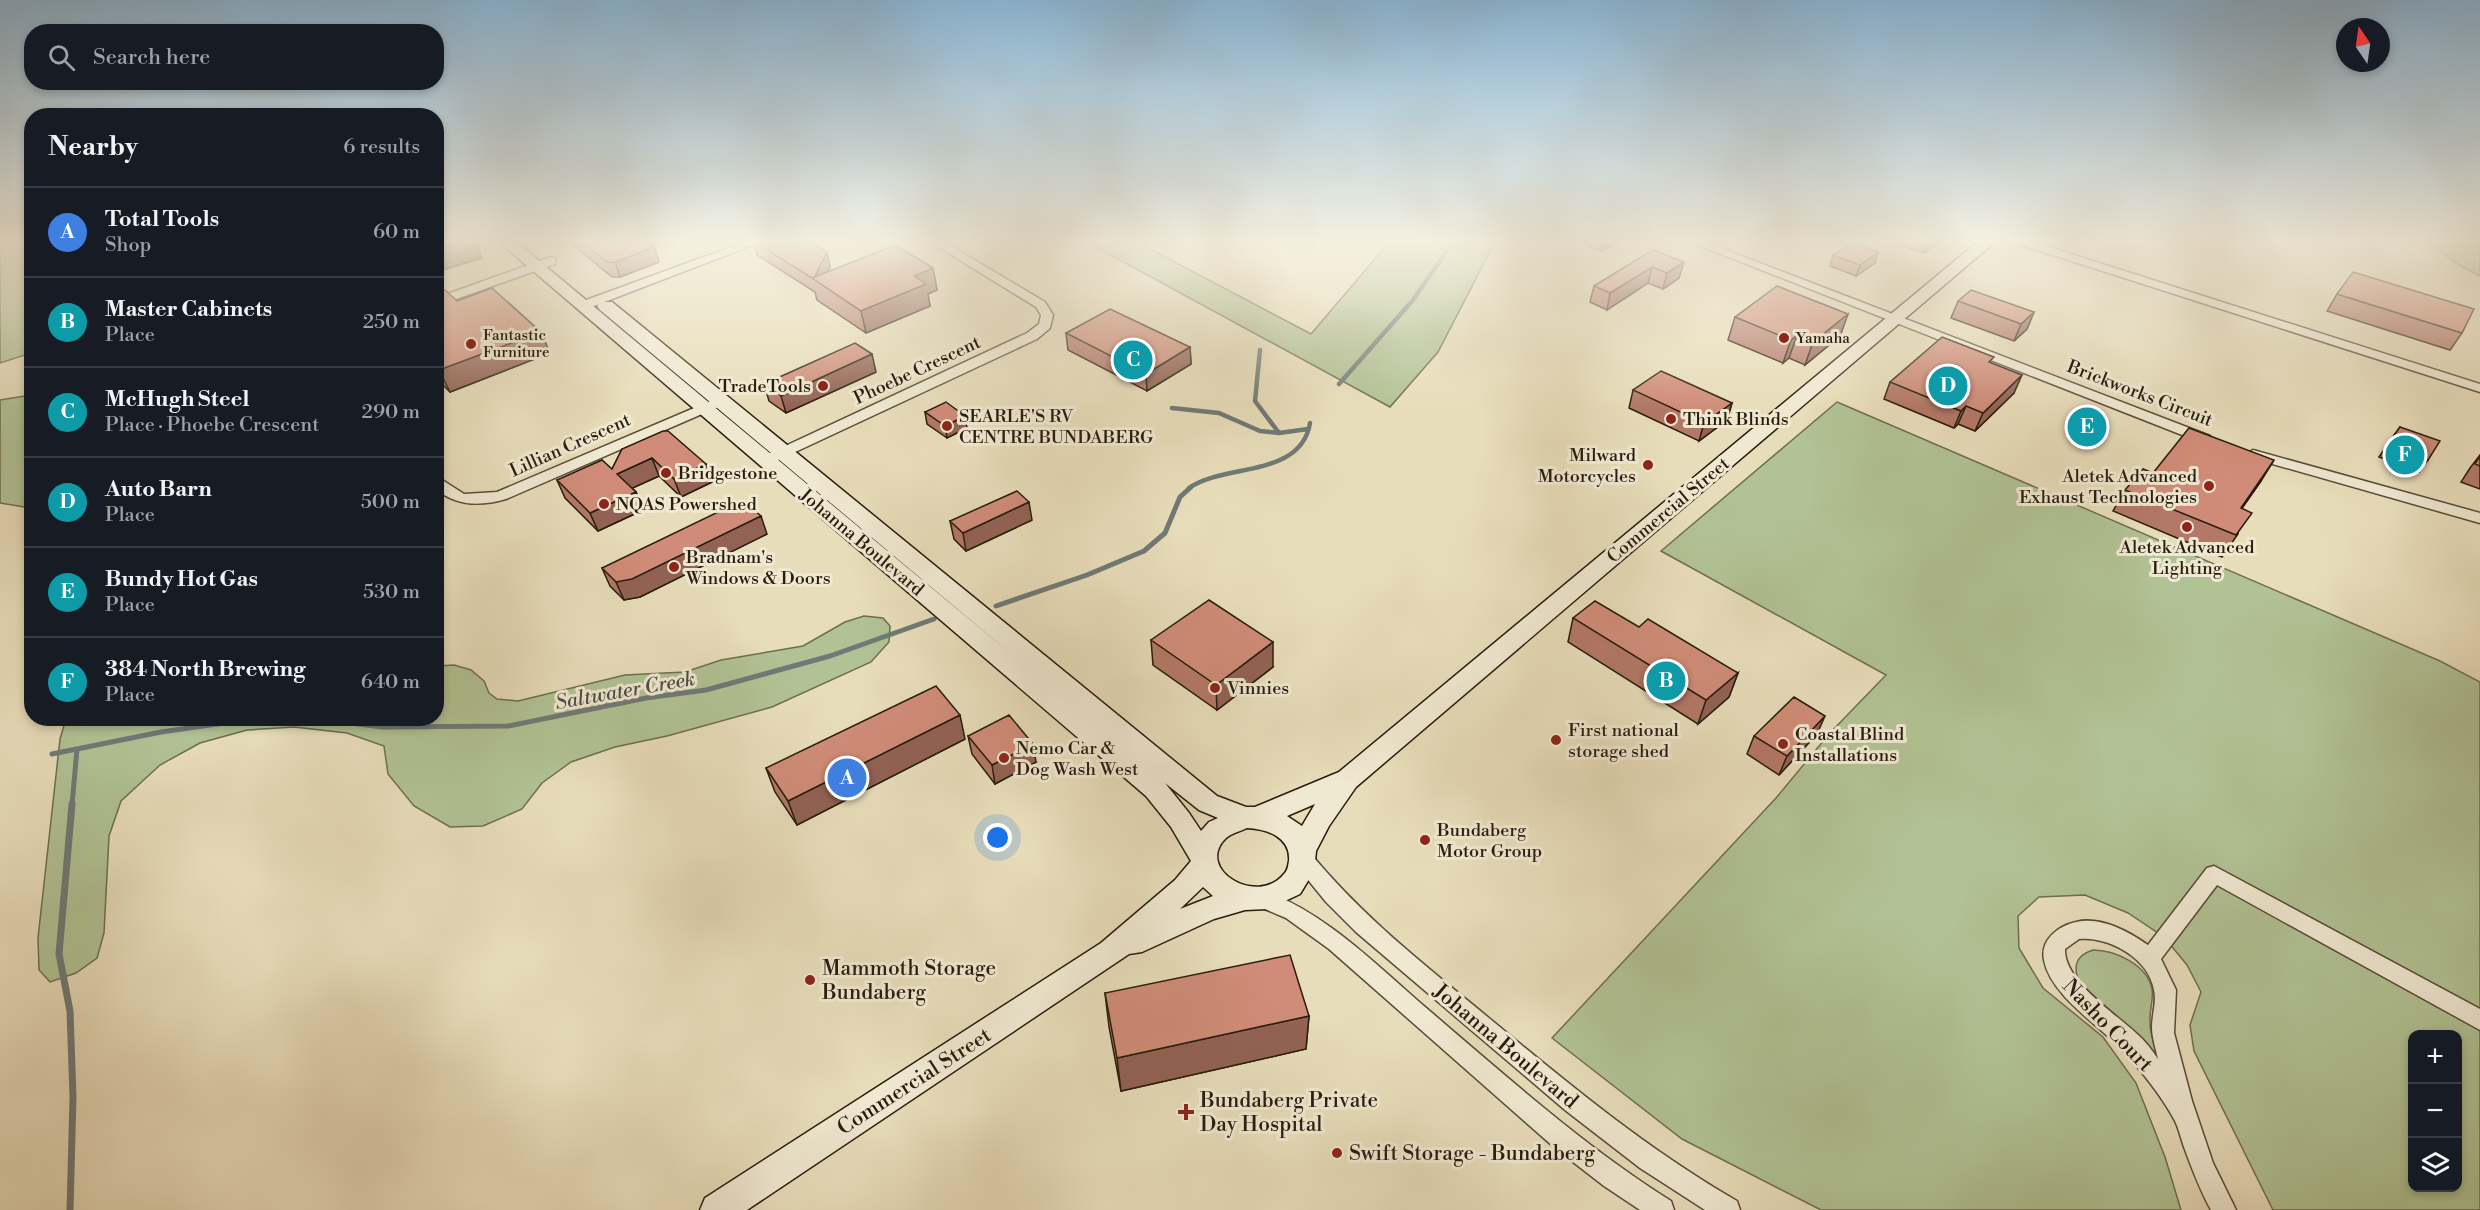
<!DOCTYPE html>
<html lang="en">
<head>
<meta charset="utf-8">
<style>
	:root { --surface:#171b24; --page:#242831; --text:#f1f3f6; --muted:#9ea1a6; --line:#363941; --accent:#ea580c }
	body { margin:0; font-family:"Libre Bodoni",serif; background:var(--page); color:var(--text) }
	.controls { position:absolute; right:18px; bottom:18px; display:grid; overflow:hidden; border-radius:12px; box-shadow:0 3px 9px #0003 }
	.controls button { width:54px; height:54px; display:grid; place-items:center; padding:0; border:0; border-bottom:2px solid var(--line); background:var(--surface); color:var(--text); font:30px sans-serif }
	.compass { position:absolute; left:2336px; top:18px; width:54px; height:54px; border-radius:50%; background:var(--surface); box-shadow:0 3px 9px #0003; rotate:347deg }
	.you { position:absolute; left:998px; top:838px; width:21px; height:21px; margin:-15px; border:4px solid #fff; border-radius:50%; background:#1a73e8; box-shadow:0 0 0 9px #1a73e833 }
	.badge { display:grid; place-items:center; width:39px; height:39px; border-radius:50%; background:var(--accent); color:#fff; font-size:20px; font-weight:700 }
	.pin { position:absolute; translate:-50% -50%; border:3px solid #fff; box-shadow:0 2px 6px #0006 }
	.list { margin:0; padding:0; list-style:none }
	h2 { display:flex; justify-content:space-between; align-items:center; height:78px; margin:0; padding:0 24px; font-size:26px }
	h2 small { font-size:20px; font-weight:400; color:var(--muted) }
	.list li { display:grid; grid-template-columns:39px 1fr auto; gap:18px; align-items:center; box-sizing:border-box; height:90px; padding:0 24px; border-top:2px solid var(--line) }
	.list b { display:block; font-size:22px; white-space:nowrap }
	.list p { margin:0; font-size:20px; white-space:nowrap; color:var(--muted) }
	.list em { font-size:20px; font-style:normal; color:var(--muted) }
	.icon { flex:none; width:33px; height:33px; fill:none; stroke:currentColor; stroke-width:2; stroke-linecap:round; stroke-linejoin:round }
	.map { position:relative; flex:none; width:2480px; height:1210px; overflow:hidden }
	.search { position:absolute; background:var(--surface); box-shadow:0 3px 9px #0003; left:24px; top:24px; width:420px; height:66px; display:flex; align-items:center; gap:15px; box-sizing:border-box; padding:0 21px; border-radius:24px; color:var(--muted); font-size:22px }
	.panel { position:absolute; background:var(--surface); box-shadow:0 3px 9px #0003; left:24px; top:108px; width:420px; height:618px; border-radius:24px }
	.map>svg:first-child { display:block }
	.green { fill:#b1c294; stroke:#6c6f50; stroke-width:1.5; fill-rule:evenodd }
	.lines { fill:none; stroke-linecap:round; stroke-linejoin:round }
	.stream-far2 { stroke:#6f7a76; stroke-width:4.5 }
	.stream-far1 { stroke:#6f7a76; stroke-width:5 }
	.stream { stroke:#6f7a76; stroke-width:7 }
	.street-casing { stroke:#584c38; stroke-width:3 }
	.secondary-casing { stroke:#281c0d; stroke-width:3 }
	.street { fill:#f0e9d2; fill-rule:evenodd }
	.secondary { fill:#f0e9d2; fill-rule:evenodd }
	.wall { fill:#b37867; stroke:#281c0d; stroke-width:1.5 }
	.shaded-wall { fill:#926254; stroke:#281c0d; stroke-width:1.5 }
	.building { fill:#d08c78; stroke:#281c0d; stroke-width:1.5 }
	.poi-dot { fill:#8f2418; stroke:#f0e9d2; stroke-width:2 }
	.labels { text-anchor:middle; stroke-width:6; stroke-linejoin:round; paint-order:stroke }
	.far-poi-label { font-size:15px; fill:#281c0d; stroke:#f0e9d2; text-anchor:start }
	.street-label { font-size:18px; fill:#281c0d; stroke:#f0e9d2 }
	.poi-label { font-size:18px; fill:#281c0d; stroke:#f0e9d2; text-anchor:start }
	.water-label { font-size:20px; font-style:italic; fill:#4b4b42; stroke:#f0e9d2 }
	.near-poi-label { font-size:21px; fill:#281c0d; stroke:#f0e9d2; text-anchor:start }
	.near-street-label { font-size:21px; fill:#281c0d; stroke:#f0e9d2 }
</style>
</head>
<body>
<div class="map">
<svg width="2480" height="1210" viewBox="0 0 2480 1210">
	<rect width="100%" height="100%" fill="#e8ddba"/>
	<filter id="stains"><feTurbulence type="fractalNoise" baseFrequency=".00333" numOctaves="4"/><feColorMatrix values="0 0 0 0 .2 0 0 0 0 .09 0 0 0 0 .02 0 0 0 .5 -.17"/></filter>
	<radialGradient id="worn" r=".72"><stop offset=".6" stop-color="#630" stop-opacity="0"/><stop offset="1" stop-color="#630" stop-opacity=".3"/></radialGradient>
	<path class="green" d="M 0,240 L 32,240 L 31,353 L 0,363 Z
		M 1083,240 L 1133,240 L 1311,334 L 1391,240 L 1496,240 L 1438,352 L 1390,407 Z
		M 2425,240 L 2480,240 L 2480,276 L 2459,265 Z
		M 31,395 L 32,395 L 31,508 L 0,503 L 0,400 Z
		M 1837,402 L 2440,661 L 2480,682 L 2480,1210 L 2273,1210 L 2194,1051 L 2190,1025 L 2201,992 L 2187,965 L 2164,937 L 2128,913 L 2085,895 L 2039,897 L 2018,916 L 2019,948 L 2043,988 L 2103,1037 L 2136,1083 L 2165,1157 L 2181,1210 L 1821,1210 L 1682,1139 L 1552,1038 L 1776,798 L 1829,734 L 1886,675 L 1661,551 ZM 2412,1034 L 2458,1034 L 2458,1188 L 2412,1188 Z
		M 864,616 L 883,618 L 890,626 L 889,642 L 871,662 L 772,707 L 667,736 L 615,747 L 571,762 L 542,783 L 522,809 L 483,826 L 450,827 L 414,806 L 388,774 L 384,746 L 347,733 L 294,727 L 247,730 L 200,743 L 160,765 L 121,801 L 109,836 L 104,933 L 97,958 L 76,973 L 50,982 L 39,970 L 38,938 L 60,739 L 66,719 L 436,718 L 437,666 L 454,665 L 471,670 L 484,681 L 489,693 L 497,699 L 518,701 L 625,675 L 685,672 L 721,660 L 803,646 L 845,622 Z
		M 2093,950 C 2114,950 2147,964 2152,989 C 2154,999 2149,1011 2150,1022 C 2150,1034 2154,1046 2158,1058 L 2154,1058 L 2080,985 C 2073,968 2074,956 2093,950 Z"/>
	<g class="lines">
		<path class="stream-far2" d="M 1260,350 L 1255,401 L 1279,433 L 1308,429
			M 1339,384 L 1413,300 L 1454,240
			M 1172,408 L 1219,413 L 1260,431 L 1279,433
			M 1189,488 C 1225,463 1301,478 1310,423"/>
		<path class="stream-far1" d="M 996,606 L 1087,575 L 1144,551 L 1165,533 L 1180,497 L 1191,487
			M 310,718 L 383,727 L 508,726 L 646,698 L 706,690 L 830,656 L 934,619
			M 52,754 L 161,732 L 260,718
			M 72,805 L 77,749"/>
		<path class="stream" d="M 70,1210 L 73,1097 L 70,1011 L 59,954 L 72,804"/>
		<defs>
			<path id="street" d="M 750,240 L 766,240 L 586,309 L 582,310 L 576,306 L 578,303 Z
				M 927,240 L 941,240 L 1045,302 L 1053,315 L 1050,328 L 1037,339 L 776,461 L 766,461 L 764,458 L 766,455 L 1027,333 L 1039,324 L 1041,315 L 1036,307 Z
				M 1685,240 L 1700,240 L 2210,436 L 2212,439 L 2210,442 L 2200,442 Z
				M 2010,240 L 2027,240 L 2480,384 L 2480,392 L 2012,242 Z
				M 551,257 L 555,258 L 555,264 L 436,306 L 436,298 Z
				M 720,397 L 727,401 L 725,404 L 506,499 C 482,506 457,507 436,489 L 436,476 L 464,494 L 497,492 Z
				M 2253,450 L 2480,513 L 2480,523 L 2248,457 L 2246,454 Z
				M 1303,851 L 1310,853 C 1362,916 1421,962 1484,1014 C 1565,1081 1645,1148 1737,1201 L 1740,1210 L 1705,1210 L 1640,1168 L 1565,1110 L 1356,932 L 1326,902 L 1296,865 L 1293,859 L 1296,853 Z
				M 2214,866 L 2480,1009 L 2480,1030 L 2217,885 L 2161,959 L 2176,990 L 2174,1033 L 2192,1101 L 2213,1163 L 2236,1210 L 2211,1210 C 2200,1190 2192,1169 2184,1147 C 2181,1139 2179,1129 2175,1121 C 2164,1100 2146,1077 2130,1058 C 2107,1030 2051,998 2044,960 C 2040,940 2058,926 2076,922 C 2100,916 2128,931 2148,945 L 2207,868 ZM 2079,939 C 2108,936 2149,958 2154,990 C 2157,1002 2152,1014 2152,1027 C 2152,1038 2156,1049 2158,1059 C 2152,1050 2145,1041 2137,1034 C 2115,1013 2064,981 2065,949 Z
				M 1260,889 C 1325,912 1374,963 1425,1007 C 1505,1075 1582,1145 1671,1201 L 1674,1210 L 1640,1210 L 1604,1186 L 1555,1148 L 1329,949 L 1286,918 L 1253,904 L 1250,898 L 1253,892 Z"/>
			<path id="secondary" d="M 497,240 L 514,240 L 1028,668 L 600,310 L 597,306 L 600,302 L 612,302 L 1217,796 L 1246,807 L 1255,807 L 1339,772 L 1980,240 L 1997,240 L 1356,787 L 1329,826 L 1316,851 L 1314,871 L 1300,894 L 1268,909 L 1245,910 L 1214,919 L 1142,952 L 1129,954 L 747,1210 L 700,1210 L 705,1198 L 1101,943 L 1175,880 L 1191,861 L 1171,827 L 1146,796 ZM 1165,783 L 1199,810 L 1218,818 L 1209,822 L 1201,831 L 1189,813 ZM 1315,804 L 1302,826 L 1287,816 ZM 1247,828 C 1267,829 1291,837 1289,861 C 1288,866 1288,870 1284,874 C 1257,907 1194,869 1226,838 C 1232,833 1241,831 1247,828 ZM 1203,887 L 1213,896 L 1180,909 Z"/>
		</defs>
		<use href="#street" class="street-casing"/>
		<use href="#secondary" class="secondary-casing"/>
		<use href="#street" class="street"/>
		<use href="#secondary" class="secondary"/>
	</g>
	<path class="wall" d="M 567,240 L 645,240 L 654,247 L 659,262 L 620,277 L 612,277 Z
		M 1573,240 L 1621,240 L 1601,251 Z
		M 1780,240 L 1788,240 L 1787,242 Z
		M 1885,240 L 1941,240 L 1924,253 Z
		M 753,241 L 827,252 L 830,267 L 828,271 L 933,268 L 937,290 L 928,294 L 930,306 L 866,333 L 817,300 L 815,292 L 757,255 Z
		M 1653,250 L 1679,278 L 1663,289 L 1648,283 L 1607,310 L 1590,302 L 1594,286 Z
		M 1833,255 L 1875,263 L 1856,276 L 1830,266 Z
		M 436,293 L 457,301 L 550,353 L 450,392 L 436,378 Z
		M 2337,294 L 2462,333 L 2450,350 L 2327,311 Z
		M 1958,301 L 2034,312 L 2027,329 L 2014,341 L 1951,318 Z
		M 1848,314 L 1840,336 L 1805,365 L 1789,358 L 1783,363 L 1728,340 L 1735,317 Z
		M 1066,333 L 1190,347 L 1191,364 L 1147,391 L 1068,350 Z
		M 1992,364 L 2014,393 L 1975,431 L 1958,424 L 1954,428 L 1884,399 L 1890,382 Z
		M 876,372 L 786,413 L 769,401 L 764,384 Z
		M 1633,390 L 1732,403 L 1727,420 L 1699,441 L 1629,408 Z
		M 925,412 L 967,428 L 947,438 L 927,424 Z
		M 2400,427 L 2428,460 L 2419,472 L 2379,457 Z
		M 622,449 L 706,464 L 712,482 L 681,497 L 659,476 L 632,488 L 636,492 L 643,510 L 598,531 L 565,498 L 557,480 L 612,469 Z
		M 2480,455 L 2480,489 L 2461,482 L 2470,468 Z
		M 2153,473 L 2261,481 L 2241,509 L 2238,534 L 2222,557 L 2113,511 L 2125,490 Z
		M 1032,520 L 966,551 L 954,539 L 950,521 Z
		M 767,534 L 640,597 L 624,600 L 610,586 L 602,568 Z
		M 1573,618 L 1639,627 L 1738,673 L 1729,697 L 1698,724 L 1568,642 Z
		M 1151,640 L 1273,667 L 1217,710 L 1153,665 Z
		M 1817,734 L 1779,775 L 1747,754 L 1754,736 Z
		M 968,736 L 1036,762 L 995,784 L 972,754 Z
		M 965,739 L 797,825 L 775,792 L 766,768 Z
		M 1105,993 L 1309,1016 L 1306,1049 L 1121,1091 L 1109,1027 Z"/>
	<path class="shaded-wall" d="M 469,240 L 475,240 L 482,258 L 436,272 L 436,249 Z
		M 1603,240 L 1621,240 L 1601,251 Z
		M 1930,240 L 1941,240 L 1924,253 Z
		M 654,247 L 659,262 L 620,277 L 615,262 Z
		M 827,252 L 830,267 L 822,284 L 814,279 Z
		M 1878,252 L 1875,263 L 1856,276 L 1860,265 Z
		M 1684,262 L 1679,278 L 1663,289 L 1667,273 Z
		M 1652,267 L 1648,283 L 1607,310 L 1610,293 Z
		M 933,268 L 937,290 L 928,294 L 930,306 L 866,333 L 861,311 L 914,276 Z
		M 2034,312 L 2027,329 L 2014,341 L 2021,324 Z
		M 1848,314 L 1840,336 L 1805,365 L 1813,342 Z
		M 541,332 L 550,353 L 450,392 L 439,370 Z
		M 1797,335 L 1789,358 L 1783,363 L 1791,340 Z
		M 1190,347 L 1191,364 L 1147,391 L 1146,374 Z
		M 872,354 L 876,372 L 786,413 L 781,396 Z
		M 2022,375 L 2014,393 L 1975,431 L 1983,413 Z
		M 1732,403 L 1727,420 L 1699,441 L 1704,423 Z
		M 1966,406 L 1958,424 L 1954,428 L 1961,411 Z
		M 965,416 L 967,428 L 947,438 L 945,426 Z
		M 652,458 L 659,476 L 624,492 L 617,474 Z
		M 2274,460 L 2261,481 L 2227,530 L 2241,508 Z
		M 706,464 L 712,482 L 681,497 L 674,479 Z
		M 636,492 L 643,510 L 598,531 L 590,513 Z
		M 1029,502 L 1032,520 L 966,551 L 963,533 Z
		M 761,516 L 767,534 L 640,597 L 624,600 L 616,582 Z
		M 1273,642 L 1273,667 L 1217,710 L 1216,685 Z
		M 1738,673 L 1729,697 L 1698,724 L 1706,700 Z
		M 960,715 L 965,739 L 797,825 L 788,801 Z
		M 1825,716 L 1817,734 L 1779,775 L 1787,756 Z
		M 1033,744 L 1036,762 L 995,784 L 992,765 Z
		M 1309,1016 L 1306,1049 L 1121,1091 L 1117,1058 Z"/>
	<path class="building" d="M 436,240 L 469,240 L 436,249 Z
		M 580,240 L 645,240 L 654,247 L 615,262 L 607,262 Z
		M 756,240 L 807,240 L 827,252 L 815,276 L 812,278 L 753,241 Z
		M 1852,242 L 1878,252 L 1860,265 L 1833,255 Z
		M 895,245 L 933,268 L 914,276 L 926,284 L 861,311 L 812,278 Z
		M 1653,250 L 1684,262 L 1667,273 L 1652,267 L 1610,293 L 1594,286 Z
		M 2353,272 L 2474,309 L 2462,333 L 2337,294 Z
		M 1777,286 L 1848,314 L 1813,342 L 1797,335 L 1791,340 L 1735,317 Z
		M 492,288 L 541,332 L 439,370 L 436,367 L 436,293 L 445,290 L 457,301 Z
		M 1971,290 L 2034,312 L 2021,324 L 1958,301 Z
		M 1110,309 L 1190,347 L 1146,374 L 1066,333 Z
		M 1942,337 L 1994,357 L 1989,362 L 2022,375 L 1983,413 L 1966,406 L 1961,411 L 1890,382 Z
		M 855,343 L 872,354 L 781,396 L 764,384 Z
		M 1661,371 L 1732,403 L 1704,423 L 1633,390 Z
		M 946,402 L 965,416 L 945,426 L 925,412 Z
		M 2400,427 L 2440,441 L 2428,460 L 2387,445 Z
		M 2189,428 L 2274,460 L 2241,508 L 2252,513 L 2236,535 L 2125,490 L 2143,469 L 2153,473 Z
		M 663,431 L 668,431 L 706,464 L 674,479 L 652,458 L 617,474 L 636,492 L 590,513 L 557,480 L 602,460 L 612,469 L 622,449 Z
		M 2480,456 L 2480,466 L 2475,464 Z
		M 1017,491 L 1029,502 L 963,533 L 950,521 Z
		M 743,500 L 761,516 L 632,579 L 616,582 L 602,568 Z
		M 1209,600 L 1273,642 L 1216,685 L 1151,640 Z
		M 1595,601 L 1639,627 L 1648,619 L 1738,673 L 1706,700 L 1573,618 Z
		M 936,686 L 960,715 L 788,801 L 766,768 Z
		M 1794,697 L 1825,716 L 1787,756 L 1754,736 Z
		M 1009,715 L 1033,744 L 992,765 L 968,736 Z
		M 1290,955 L 1309,1016 L 1117,1058 L 1105,993 Z"/>
	<linearGradient id="sky" x2="0" y2="1"><stop stop-color="#8ab6d6"/><stop offset="0.59" stop-color="#f5f0e0"/><stop offset="1" stop-color="#f5f0e0" stop-opacity="0"/></linearGradient>
	<rect width="2480" height="409" fill="url(#sky)"/>
	<g class="poi-dot">
		<circle cx="1784" cy="338" r="6"/>
		<circle cx="471" cy="344" r="6"/>
		<circle cx="823" cy="386" r="6"/>
		<circle cx="1671" cy="419" r="6"/>
		<circle cx="947" cy="426" r="6"/>
		<circle cx="1648" cy="465" r="6"/>
		<circle cx="666" cy="473" r="6"/>
		<circle cx="2209" cy="486" r="6"/>
		<circle cx="604" cy="504" r="6"/>
		<circle cx="2187" cy="527" r="6"/>
		<circle cx="674" cy="567" r="6"/>
		<circle cx="1215" cy="688" r="6"/>
		<circle cx="1556" cy="740" r="6"/>
		<circle cx="1783" cy="744" r="6"/>
		<circle cx="1004" cy="758" r="6"/>
		<circle cx="1425" cy="840" r="6"/>
		<circle cx="810" cy="980" r="6"/>
		<path d="M1183 1103h6v6h6v6h-6v6h-6v-6h-6v-6h6z"/>
		<circle cx="1337" cy="1153" r="6"/>
	</g>
	<g class="labels">
		<g class="far-poi-label">
			<text x="483" y="340">Fantastic<tspan x="483" dy="17">Furniture</tspan></text>
			<text x="1796" y="343">Yamaha</text>
		</g>
		<g class="street-label">
			<text transform="translate(917 370) rotate(-25)" y="6">Phoebe Crescent</text>
			<text transform="translate(2140 393) rotate(21)" y="6">Brickworks Circuit</text>
			<text transform="translate(570 445) rotate(-24)" y="6">Lillian Crescent</text>
			<text transform="translate(1668 510) rotate(-40)" y="6">Commercial Street</text>
			<text transform="translate(862 542) rotate(40)" y="6">Johanna Boulevard</text>
		</g>
		<g class="poi-label">
			<text x="811" y="392" text-anchor="end">TradeTools</text>
			<text x="959" y="422">SEARLE'S RV<tspan x="959" dy="21">CENTRE BUNDABERG</tspan></text>
			<text x="1683" y="425">Think Blinds</text>
			<text x="1636" y="461" text-anchor="end">Milward<tspan x="1636" dy="21">Motorcycles</tspan></text>
			<text x="678" y="479">Bridgestone</text>
			<text x="2197" y="482" text-anchor="end">Aletek Advanced<tspan x="2197" dy="21">Exhaust Technologies</tspan></text>
			<text x="616" y="510">NQAS Powershed</text>
			<text x="2187" y="553" text-anchor="middle">Aletek Advanced<tspan x="2187" dy="21">Lighting</tspan></text>
			<text x="686" y="563">Bradnam's<tspan x="686" dy="21">Windows &amp; Doors</tspan></text>
			<text x="1227" y="694">Vinnies</text>
			<text x="1568" y="736">First national<tspan x="1568" dy="21">storage shed</tspan></text>
			<text x="1795" y="740">Coastal Blind<tspan x="1795" dy="21">Installations</tspan></text>
			<text x="1016" y="754">Nemo Car &amp;<tspan x="1016" dy="21">Dog Wash West</tspan></text>
			<text x="1437" y="836">Bundaberg<tspan x="1437" dy="21">Motor Group</tspan></text>
		</g>
		<g class="water-label">
			<text transform="translate(625 690) rotate(-10)" y="7">Saltwater Creek</text>
		</g>
		<g class="near-poi-label">
			<text x="822" y="975">Mammoth Storage<tspan x="822" dy="24">Bundaberg</tspan></text>
			<text x="1200" y="1107">Bundaberg Private<tspan x="1200" dy="24">Day Hospital</tspan></text>
			<text x="1349" y="1160">Swift Storage - Bundaberg</text>
		</g>
		<g class="near-street-label">
			<text transform="translate(2108 1025) rotate(46)" y="7">Nasho Court</text>
			<text transform="translate(1506 1046) rotate(40)" y="7">Johanna Boulevard</text>
			<text transform="translate(914 1081) rotate(-33)" y="7">Commercial Street</text>
		</g>
	</g>
	<rect width="100%" height="100%" filter="url(#stains)"/>
	<rect width="100%" height="100%" fill="url(#worn)"/>
</svg>
<div class="controls">
<button>+</button>
<button>−</button>
<button><svg class="icon" aria-label="layers" viewBox="0 0 24 24"><path d="M12 4l9 5-9 5-9-5zM3 14l9 5 9-5"/></svg></button>
</div>
<svg class="compass" viewBox="-18 -18 36 36"><path d="M0-13l5 13h-10z" fill="#e53935"/><path d="M0 13l5-13h-10z" fill="#9ea1a6"/></svg>
<div class="you"></div>
<div class="pin badge" style="left:847px;top:778px;background:#3f7fe0">A</div>
<div class="pin badge" style="left:1666px;top:681px;background:#0f9aa8">B</div>
<div class="pin badge" style="left:1133px;top:360px;background:#0f9aa8">C</div>
<div class="pin badge" style="left:1948px;top:386px;background:#0f9aa8">D</div>
<div class="pin badge" style="left:2087px;top:427px;background:#0f9aa8">E</div>
<div class="pin badge" style="left:2405px;top:455px;background:#0f9aa8">F</div>
<div class="search"><svg class="icon" aria-label="search" viewBox="0 0 24 24"><circle cx="10" cy="10" r="6"/><path d="M15 15l6 6"/></svg>Search here</div>
<section class="panel">
<h2>Nearby<small>6 results</small></h2>
<ul class="list">
<li><span class="badge" style="background:#3f7fe0">A</span><div><b>Total Tools</b><p>Shop</p></div><em>60 m</em></li>
<li><span class="badge" style="background:#0f9aa8">B</span><div><b>Master Cabinets</b><p>Place</p></div><em>250 m</em></li>
<li><span class="badge" style="background:#0f9aa8">C</span><div><b>McHugh Steel</b><p>Place · Phoebe Crescent</p></div><em>290 m</em></li>
<li><span class="badge" style="background:#0f9aa8">D</span><div><b>Auto Barn</b><p>Place</p></div><em>500 m</em></li>
<li><span class="badge" style="background:#0f9aa8">E</span><div><b>Bundy Hot Gas</b><p>Place</p></div><em>530 m</em></li>
<li><span class="badge" style="background:#0f9aa8">F</span><div><b>384 North Brewing</b><p>Place</p></div><em>640 m</em></li>
</ul>
</section>
</div>
</body>
</html>
